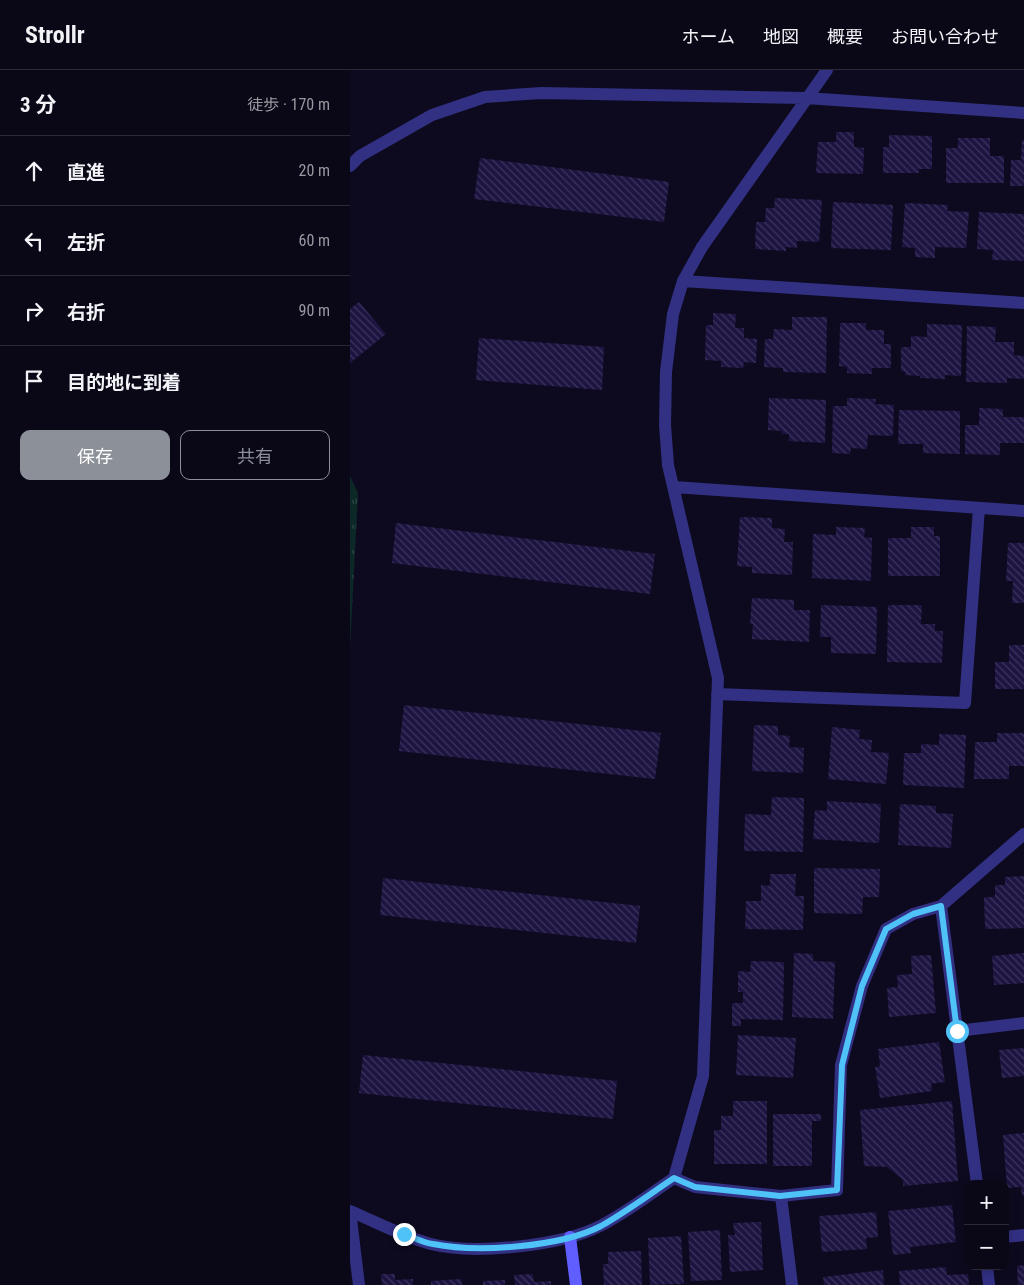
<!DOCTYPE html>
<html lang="ja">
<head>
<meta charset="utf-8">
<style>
	:root { --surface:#0a0817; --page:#181624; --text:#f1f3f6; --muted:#999aa1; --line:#2a2936; --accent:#8c9099 }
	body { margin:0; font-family:"Roboto Condensed","Noto Sans JP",sans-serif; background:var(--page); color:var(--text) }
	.controls { position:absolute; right:15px; bottom:15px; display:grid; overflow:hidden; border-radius:10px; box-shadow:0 2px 12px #0003 }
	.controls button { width:45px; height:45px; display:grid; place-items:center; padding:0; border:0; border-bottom:1px solid var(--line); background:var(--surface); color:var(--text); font:25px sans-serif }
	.stop { position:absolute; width:15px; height:15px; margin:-11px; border:4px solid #4fc3f7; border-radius:50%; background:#fff }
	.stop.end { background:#4fc3f7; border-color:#fff; box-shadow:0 1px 5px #0008 }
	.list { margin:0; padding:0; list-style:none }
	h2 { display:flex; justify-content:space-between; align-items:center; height:65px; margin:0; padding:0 20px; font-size:21px }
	h2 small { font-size:16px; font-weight:400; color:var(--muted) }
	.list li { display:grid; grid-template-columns:32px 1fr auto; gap:15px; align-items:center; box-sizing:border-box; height:70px; padding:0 20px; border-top:1px solid var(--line) }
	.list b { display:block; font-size:19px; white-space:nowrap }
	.list em { font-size:16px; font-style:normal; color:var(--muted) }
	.actions { display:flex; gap:10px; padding:15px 20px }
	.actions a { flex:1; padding:11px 0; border:1px solid var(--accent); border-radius:10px; text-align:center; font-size:18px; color:var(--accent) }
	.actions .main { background:var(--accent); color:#fff }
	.icon { flex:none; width:28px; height:28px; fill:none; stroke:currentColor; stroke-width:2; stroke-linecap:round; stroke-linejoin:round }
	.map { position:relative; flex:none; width:674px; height:1215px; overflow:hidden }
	header { display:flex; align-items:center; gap:30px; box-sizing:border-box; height:70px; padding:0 25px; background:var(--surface); border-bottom:1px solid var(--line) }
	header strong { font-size:24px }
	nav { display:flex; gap:28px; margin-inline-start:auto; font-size:18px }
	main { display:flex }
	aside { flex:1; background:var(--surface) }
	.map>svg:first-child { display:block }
	.park { fill:url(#park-tufts) }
	.building { fill:url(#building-back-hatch) }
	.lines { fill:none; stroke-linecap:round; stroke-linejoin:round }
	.street { stroke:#323083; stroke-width:12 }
	.secondary { stroke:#615eff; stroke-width:12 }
	.route { stroke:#4fc3f7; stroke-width:6 }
</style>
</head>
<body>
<header>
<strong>Strollr</strong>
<nav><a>ホーム</a><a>地図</a><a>概要</a><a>お問い合わせ</a></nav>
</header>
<main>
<aside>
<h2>3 分<small>徒歩 · 170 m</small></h2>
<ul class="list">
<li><svg class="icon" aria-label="ahead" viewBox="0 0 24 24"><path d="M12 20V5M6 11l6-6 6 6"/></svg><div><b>直進</b></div><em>20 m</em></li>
<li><svg class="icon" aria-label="left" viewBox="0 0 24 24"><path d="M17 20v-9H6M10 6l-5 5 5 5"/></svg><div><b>左折</b></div><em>60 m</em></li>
<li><svg class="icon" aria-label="right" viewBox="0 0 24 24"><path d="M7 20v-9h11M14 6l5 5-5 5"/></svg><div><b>右折</b></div><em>90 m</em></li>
<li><svg class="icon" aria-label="arrive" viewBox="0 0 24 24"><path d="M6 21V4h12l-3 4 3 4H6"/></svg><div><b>目的地に到着</b></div></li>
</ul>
<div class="actions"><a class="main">保存</a><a>共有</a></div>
</aside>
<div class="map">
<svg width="674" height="1215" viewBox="0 0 674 1215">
	<defs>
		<pattern id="park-tufts" width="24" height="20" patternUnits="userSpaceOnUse" patternTransform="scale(1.25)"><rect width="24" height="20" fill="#0c2928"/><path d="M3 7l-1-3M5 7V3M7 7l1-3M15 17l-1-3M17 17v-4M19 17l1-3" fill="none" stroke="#2e4748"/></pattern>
		<pattern id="building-back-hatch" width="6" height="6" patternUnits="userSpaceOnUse" patternTransform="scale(1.25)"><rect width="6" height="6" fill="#1d1441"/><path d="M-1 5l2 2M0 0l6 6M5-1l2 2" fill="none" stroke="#3d355e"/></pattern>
	</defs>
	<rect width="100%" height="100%" fill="#0d0a1f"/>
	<path class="park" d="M 0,406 L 8,423 L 0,578 Z"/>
	<path class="building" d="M 486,62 L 504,62 L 504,77 L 514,78 L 513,104 L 466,103 L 468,72 L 486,72 Z
		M 539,65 L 582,66 L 582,99 L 569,99 L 569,103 L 533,103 L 533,77 L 539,77 Z
		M 608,68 L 640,68 L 640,86 L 654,86 L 654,113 L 596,113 L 596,78 L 608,78 Z
		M 672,70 L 674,70 L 674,116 L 660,116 L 661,90 L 671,90 Z
		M 130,88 L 319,112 L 314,152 L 124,129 Z
		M 425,128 L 472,130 L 469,172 L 447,171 L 447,178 L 436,177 L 436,181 L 405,179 L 406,152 L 415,152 L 416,138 L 424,138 Z
		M 483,132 L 543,135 L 541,180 L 481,178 Z
		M 555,133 L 598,135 L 597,141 L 619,142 L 616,178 L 585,177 L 585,188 L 565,187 L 565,178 L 552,177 Z
		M 629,142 L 674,144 L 674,191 L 642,190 L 643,180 L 627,179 Z
		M 9,232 L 36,264 L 0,293 L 0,239 Z
		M 363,243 L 386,244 L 385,258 L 394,258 L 394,268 L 407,269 L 406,293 L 394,292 L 393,298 L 371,297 L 371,291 L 355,290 L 356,255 L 363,255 Z
		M 442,247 L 477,247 L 476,303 L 433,302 L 433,298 L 414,297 L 415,269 L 423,269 L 424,259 L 442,260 Z
		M 490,253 L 516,253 L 516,260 L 534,260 L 534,274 L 541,274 L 541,298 L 522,298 L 522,304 L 497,303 L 497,297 L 489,296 Z
		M 577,254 L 612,255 L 611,306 L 595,305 L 595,309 L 570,308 L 570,306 L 555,305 L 555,302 L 551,301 L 551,277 L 561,277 L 561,266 L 577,267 Z
		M 617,256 L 646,257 L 645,272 L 664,272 L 664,285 L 674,286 L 674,309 L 657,308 L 657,313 L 616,312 Z
		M 129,268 L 254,277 L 252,320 L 126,310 Z
		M 419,328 L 476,330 L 475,373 L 439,371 L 439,364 L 432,364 L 432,361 L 418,360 Z
		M 497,328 L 526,329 L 525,334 L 544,335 L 543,366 L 518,365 L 517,379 L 501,378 L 500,384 L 482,383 L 483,336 L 497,336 Z
		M 629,338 L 653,339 L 653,347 L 674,347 L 674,373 L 650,373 L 650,385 L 615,384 L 615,355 L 629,355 Z
		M 549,340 L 610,341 L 610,384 L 573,383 L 573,374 L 548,374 Z
		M 390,447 L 422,448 L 422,458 L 435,459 L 434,472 L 443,472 L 442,505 L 402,503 L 402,497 L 387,496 Z
		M 46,453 L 305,484 L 300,524 L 42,493 Z
		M 486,457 L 515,458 L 514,467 L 522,468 L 521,511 L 462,508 L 463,464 L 486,465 Z
		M 561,457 L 584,457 L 584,466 L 590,466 L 590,506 L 538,506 L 538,468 L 561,468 Z
		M 658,473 L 674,473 L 674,533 L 662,533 L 663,511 L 656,511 Z
		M 402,528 L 444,530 L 444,540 L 460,540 L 459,572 L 402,569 L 403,554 L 400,554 Z
		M 471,535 L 527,537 L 526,584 L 481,583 L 481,567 L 470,567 Z
		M 538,535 L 572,535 L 571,554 L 585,554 L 585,561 L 593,561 L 592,593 L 537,592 Z
		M 659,575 L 674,575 L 674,619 L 645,619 L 645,592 L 659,592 Z
		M 54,635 L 311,663 L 305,709 L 49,681 Z
		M 404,655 L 428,656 L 428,665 L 440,666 L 439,677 L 454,678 L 453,703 L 402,701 Z
		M 482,657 L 510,660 L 509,669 L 522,670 L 521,682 L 539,683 L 536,714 L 478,709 Z
		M 647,663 L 674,663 L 674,696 L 659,696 L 659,709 L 624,709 L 625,672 L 647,672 Z
		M 589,664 L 616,665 L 614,718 L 553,715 L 554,683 L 571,683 L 571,674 L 589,675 Z
		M 422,727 L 454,728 L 453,782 L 394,781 L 395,744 L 421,745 Z
		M 477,731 L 531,734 L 529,773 L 463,769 L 465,740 L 477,741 Z
		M 550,734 L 586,736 L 586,743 L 603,744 L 601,778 L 548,775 Z
		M 464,798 L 530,799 L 529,827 L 513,827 L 512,844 L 464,843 Z
		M 420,804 L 446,804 L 445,826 L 454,826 L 453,860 L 395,859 L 396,831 L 411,831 L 411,815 L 420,816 Z
		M 674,806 L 674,858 L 635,859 L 634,827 L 645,827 L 645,815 L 655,815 L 655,807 Z
		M 33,808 L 290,836 L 286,873 L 30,845 Z
		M 444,883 L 463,884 L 463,891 L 485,892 L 483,949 L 442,947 Z
		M 674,883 L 674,913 L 644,915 L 642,886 Z
		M 581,885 L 586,943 L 539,947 L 537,918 L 548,917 L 547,905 L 562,904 L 561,886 Z
		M 401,891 L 434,892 L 433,950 L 391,949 L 391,956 L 382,956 L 382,933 L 393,933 L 393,922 L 388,922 L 388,901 L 400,902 Z
		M 388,965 L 446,968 L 443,1008 L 386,1005 Z
		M 589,972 L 595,1012 L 581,1014 L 582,1021 L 530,1028 L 525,997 L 530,996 L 528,979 Z
		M 674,978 L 674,1006 L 652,1008 L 649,980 Z
		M 13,985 L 267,1011 L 263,1049 L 9,1023 Z
		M 383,1031 L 417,1031 L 417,1094 L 364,1094 L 364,1060 L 371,1060 L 371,1046 L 383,1046 Z
		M 602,1031 L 608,1111 L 553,1116 L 553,1110 L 537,1097 L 514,1096 L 510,1040 Z
		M 423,1044 L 471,1044 L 471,1051 L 462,1051 L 462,1096 L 423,1096 Z
		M 674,1063 L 674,1125 L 672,1126 L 671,1117 L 657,1118 L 653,1065 Z
		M 602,1135 L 606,1172 L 560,1177 L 561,1183 L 543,1185 L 538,1141 Z
		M 526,1142 L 528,1167 L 516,1168 L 517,1179 L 472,1182 L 469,1146 Z
		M 411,1152 L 413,1200 L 380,1202 L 378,1165 L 385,1165 L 383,1153 Z
		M 370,1160 L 372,1210 L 341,1211 L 338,1162 Z
		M 331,1166 L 334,1214 L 300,1215 L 298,1168 Z
		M 291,1181 L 292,1215 L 254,1215 L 253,1194 L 258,1194 L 258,1182 Z
		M 674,1195 L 674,1215 L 668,1215 L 667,1196 Z
		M 596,1197 L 597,1205 L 618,1204 L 619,1215 L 550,1215 L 549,1201 Z
		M 533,1200 L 534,1215 L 474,1215 L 473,1207 Z
		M 31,1204 L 45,1204 L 45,1210 L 63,1209 L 63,1215 L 32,1215 Z
		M 183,1204 L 184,1212 L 201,1211 L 201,1215 L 165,1215 L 164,1205 Z
		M 111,1209 L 112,1215 L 81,1215 L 81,1211 Z
		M 155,1210 L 155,1215 L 133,1215 L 133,1211 Z"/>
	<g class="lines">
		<path class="street" d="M 0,96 L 10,86 L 82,45 L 135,27 L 191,23 L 456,28 L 674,43
			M 333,211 L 674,233
			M 324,417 L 674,441
			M 367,624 L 615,633 L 629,438
			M 591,836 L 627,1114
			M 607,961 L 674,953
			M 324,1108 L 345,1117 L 431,1126 L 487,1120 L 491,995 L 512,916 L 536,859 L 563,844 L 591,836 L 674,764
			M 431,1126 L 442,1215
			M 655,1167 L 674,1165
			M 637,1196 L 639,1215
			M 9,1215 L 0,1141 C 26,1152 54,1167 81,1174 C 124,1185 211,1176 250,1156 C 276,1143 300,1124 324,1108 L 353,1006 L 368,608 L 318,395 L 315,355 L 316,302 L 323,244 L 333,211 L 352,177 L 477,0"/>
		<path class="secondary" d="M 220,1167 L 226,1215"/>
	</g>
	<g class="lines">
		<path class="route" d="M 54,1164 C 63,1167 73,1173 83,1174 C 127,1183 211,1177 251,1156 C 276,1142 300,1124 324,1108 L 345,1117 L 430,1126 L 487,1120 L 492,995 L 512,916 L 536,859 L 563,844 L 591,836 L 607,961"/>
	</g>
</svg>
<div class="controls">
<button>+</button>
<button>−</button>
</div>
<div class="stop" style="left:607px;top:961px"></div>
<div class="stop end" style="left:54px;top:1164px"></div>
</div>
</main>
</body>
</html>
